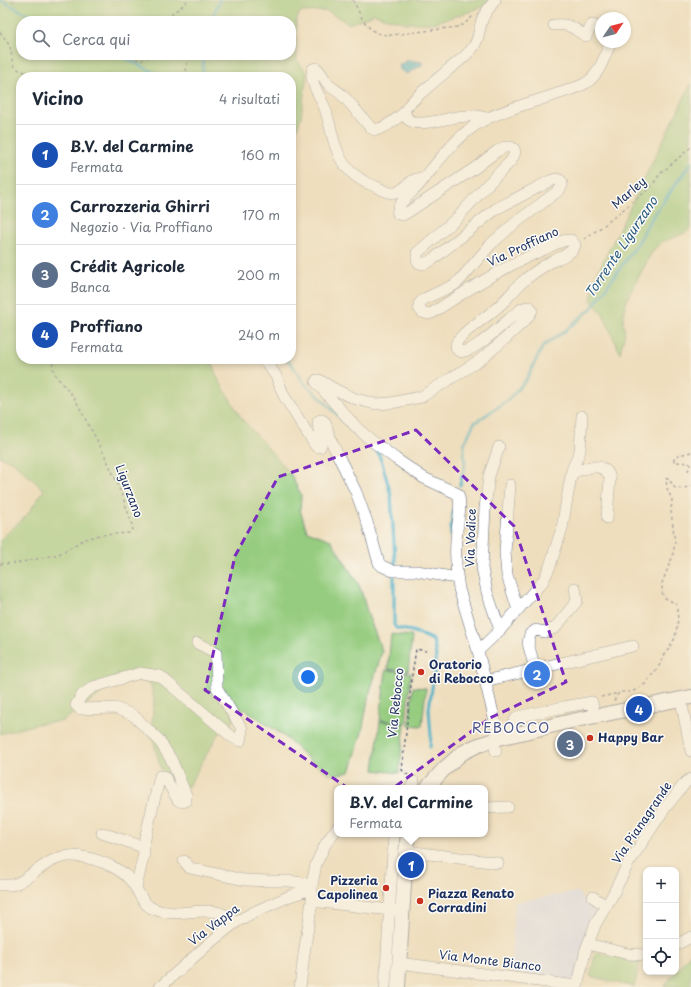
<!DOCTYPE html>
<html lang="it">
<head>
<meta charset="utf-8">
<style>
	:root { --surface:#fff; --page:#f2f2f3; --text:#1f2937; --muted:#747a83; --line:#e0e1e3; --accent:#c8321e }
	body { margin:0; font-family:"Playpen Sans",sans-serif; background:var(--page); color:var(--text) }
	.controls { position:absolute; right:12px; bottom:12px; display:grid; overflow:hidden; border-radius:8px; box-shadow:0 2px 6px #0003 }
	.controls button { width:36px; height:36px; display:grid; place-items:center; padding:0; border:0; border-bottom:1px solid var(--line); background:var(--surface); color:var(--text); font:20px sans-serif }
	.compass { position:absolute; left:595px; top:12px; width:36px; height:36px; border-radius:50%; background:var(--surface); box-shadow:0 2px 6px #0003; rotate:55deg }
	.you { position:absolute; left:308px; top:677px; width:14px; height:14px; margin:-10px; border:3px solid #fff; border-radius:50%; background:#1a73e8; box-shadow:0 0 0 6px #1a73e833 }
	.badge { display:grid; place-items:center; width:26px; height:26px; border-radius:50%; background:var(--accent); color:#fff; font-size:13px; font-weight:700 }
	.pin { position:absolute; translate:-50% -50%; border:2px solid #fff; box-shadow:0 1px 4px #0006 }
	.popup { position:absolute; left:334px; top:785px; width:154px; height:52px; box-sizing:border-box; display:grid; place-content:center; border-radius:8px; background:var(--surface); filter:drop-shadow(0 1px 3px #0005); font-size:13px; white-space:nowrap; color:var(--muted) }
	.popup b { font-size:15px; color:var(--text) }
	.popup::after { content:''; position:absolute; left:50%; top:100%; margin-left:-8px; border:8px solid transparent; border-top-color:var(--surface) }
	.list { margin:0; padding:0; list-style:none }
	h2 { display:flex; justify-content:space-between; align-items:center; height:52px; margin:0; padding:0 16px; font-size:17px }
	h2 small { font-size:13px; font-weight:400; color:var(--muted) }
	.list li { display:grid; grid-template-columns:26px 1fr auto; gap:12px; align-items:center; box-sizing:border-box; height:60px; padding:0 16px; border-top:1px solid var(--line) }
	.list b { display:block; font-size:15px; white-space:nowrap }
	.list p { margin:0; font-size:13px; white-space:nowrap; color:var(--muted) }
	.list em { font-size:13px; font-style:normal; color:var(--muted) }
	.icon { flex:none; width:22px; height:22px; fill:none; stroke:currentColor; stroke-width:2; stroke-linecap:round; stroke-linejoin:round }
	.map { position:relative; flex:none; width:691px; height:987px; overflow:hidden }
	.search { position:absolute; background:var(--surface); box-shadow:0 2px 6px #0003; left:16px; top:16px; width:280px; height:44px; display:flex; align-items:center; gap:10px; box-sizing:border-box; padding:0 14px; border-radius:16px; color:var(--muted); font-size:15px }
	.panel { position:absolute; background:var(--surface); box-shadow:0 2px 6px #0003; left:16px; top:72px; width:280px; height:292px; border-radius:16px }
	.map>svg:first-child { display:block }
	.built { fill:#d3d9f9 }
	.green { fill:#96cc7f; stroke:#587e6e; fill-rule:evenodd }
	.water { fill:#47afc6; stroke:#316f92 }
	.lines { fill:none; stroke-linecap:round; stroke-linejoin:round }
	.stream { stroke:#47afc6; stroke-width:3 }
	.minor-casing { stroke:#656c7f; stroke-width:12 }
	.major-casing { stroke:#656c7f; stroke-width:16 }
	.path { stroke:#656c7f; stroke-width:1.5; stroke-dasharray:3 3; stroke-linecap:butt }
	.minor { stroke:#fff; stroke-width:11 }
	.major { stroke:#fff; stroke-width:14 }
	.marked { fill:none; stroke:#7b2cbf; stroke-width:3; stroke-dasharray:8 5; stroke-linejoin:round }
	.poi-dot { fill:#c8321e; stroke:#fdfcf7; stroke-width:1.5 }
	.labels { text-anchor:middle; stroke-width:3; stroke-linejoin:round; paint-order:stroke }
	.street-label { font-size:12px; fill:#1b2f5e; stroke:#fdfcf7 }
	.poi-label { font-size:12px; font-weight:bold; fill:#1b2f5e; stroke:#fdfcf7; text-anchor:start }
	.water-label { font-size:13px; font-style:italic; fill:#2a5c82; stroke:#fdfcf7 }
	.quarter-label { font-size:14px; letter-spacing:1px; fill:#4d558a; stroke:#fdfcf7 }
</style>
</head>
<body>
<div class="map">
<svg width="691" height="987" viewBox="0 0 691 987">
	<rect width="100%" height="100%" fill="#fdfcf7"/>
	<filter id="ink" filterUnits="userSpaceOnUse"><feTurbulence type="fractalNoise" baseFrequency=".025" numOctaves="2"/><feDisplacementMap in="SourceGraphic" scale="8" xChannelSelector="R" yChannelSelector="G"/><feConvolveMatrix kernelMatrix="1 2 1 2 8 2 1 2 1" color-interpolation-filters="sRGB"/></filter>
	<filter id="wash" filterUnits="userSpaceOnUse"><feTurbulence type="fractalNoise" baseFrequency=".012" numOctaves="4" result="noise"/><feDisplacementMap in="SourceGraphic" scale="16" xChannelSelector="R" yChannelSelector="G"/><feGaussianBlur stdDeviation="0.9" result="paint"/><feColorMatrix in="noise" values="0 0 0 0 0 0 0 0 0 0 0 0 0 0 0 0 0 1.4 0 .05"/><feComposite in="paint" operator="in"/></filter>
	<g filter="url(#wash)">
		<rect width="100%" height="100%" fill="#eedebd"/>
		<path class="built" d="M 578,892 L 585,902 L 597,909 L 576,978 L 574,980 L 571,981 L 510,974 L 515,902 Z"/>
		<path class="green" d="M 0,0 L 11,0 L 15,3 L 12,0 L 498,0 L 469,12 L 433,23 L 407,23 L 390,19 L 374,14 L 349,24 L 327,11 L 300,12 L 296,21 L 297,60 L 307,73 L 301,117 L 291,147 L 291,77 L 21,77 L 21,359 L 211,359 L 217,377 L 242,419 L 290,473 L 301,495 L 300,510 L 307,531 L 331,540 L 360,587 L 368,615 L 382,651 L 368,699 L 362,732 L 350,772 L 331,775 L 313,763 L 284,736 L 245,709 L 217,736 L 188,787 L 162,773 L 151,733 L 154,700 L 150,682 L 118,675 L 99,695 L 63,721 L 37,724 L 0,734 L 0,540 L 27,515 L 44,490 L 13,462 L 0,457 ZM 21,21 L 291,21 L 291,55 L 21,55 Z
			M 691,84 L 691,228 L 685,233 L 662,242 L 654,249 L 648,259 L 643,269 L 627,299 L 624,310 L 623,322 L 625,333 L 620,353 L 603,314 L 591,300 L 596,276 Z
			M 391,634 L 412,636 L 408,671 L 388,669 Z
			M 386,670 L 411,673 L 406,723 L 380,720 Z
			M 413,687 L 426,688 L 422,726 L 409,725 Z
			M 380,721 L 405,724 L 399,773 L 374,770 Z
			M 596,952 L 640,963 L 634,987 L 590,976 Z
			M 691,952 L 691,987 L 664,987 Z"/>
		<path class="water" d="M 408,60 L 422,62 L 422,65 L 407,74 L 400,70 L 399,65 Z"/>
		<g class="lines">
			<path class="stream" d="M 0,0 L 41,21
				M 212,21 L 214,13 L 220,0
				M 119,55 L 163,77
				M 202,77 L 204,55
				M 286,359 L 292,365 L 305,384 L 325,402 L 358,437 L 364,441
				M 377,450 L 382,463 L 391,495 L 395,560 L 395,567
				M 460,485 L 465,464 L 464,453 L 464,444 L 474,423 L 507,401 L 526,380 L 543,346 L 565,331 L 591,309 L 638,243 L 650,220 L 691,163
				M 451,535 L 451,526 L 454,509
				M 394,576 L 394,625 L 396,628 L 412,631 L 433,640 L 436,655 L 434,674 L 429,709 L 431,735 L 430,747"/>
		</g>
	</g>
	<g filter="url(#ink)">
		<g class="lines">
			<defs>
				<path id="minor" d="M 554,25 C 571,23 573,29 586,36 L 592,25 L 601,28
					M 404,113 C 396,119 386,128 375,130 L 371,128 C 362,118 354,107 344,97 C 340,92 334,90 329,85 C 324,80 322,72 316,68 L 313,69 C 308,79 320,96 324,106 C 330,120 331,136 337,150 C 342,166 356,179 372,185 C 377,187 387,193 392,193 C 405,194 410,175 423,179
					M 487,119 C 478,114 468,116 457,117 C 446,118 408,132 405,113 C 403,105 442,76 449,69 C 457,63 468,55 474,46 C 479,39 479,29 482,20 C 484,13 491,6 495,0
					M 264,359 L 276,376 L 284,396 L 315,445 L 317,447 L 320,447 C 325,439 318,431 318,422 L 320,420 L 322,420 L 325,422 L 332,443 L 356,492 L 367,522 L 379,563 L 382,566 L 393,571 L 417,571 L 457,578
					M 499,447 L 489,476 L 485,508 L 482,568 L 487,592 L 500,630
					M 572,473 C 585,468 603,460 610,477 L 607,518
					M 510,485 L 505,552 L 507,575 L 518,610
					M 478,651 L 500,630 L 543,581 L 550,566 L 562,528 L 572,470 L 580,451 L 582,416
					M 535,669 L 528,643 L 530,634 L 536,630 L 544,632 L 555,628 L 577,601 L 575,588
					M 485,681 L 633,646
					M 681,700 L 691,751
					M 505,737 L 517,717 L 564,707 L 592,702 L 595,717
					M 499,738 L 478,651 L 459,589 C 456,573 455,557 456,541 C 456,528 463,506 458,494 L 424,478 L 396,459 L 372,441 L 358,429 L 347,417 L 316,382 L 317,380 L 319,380 L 338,391 L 356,399 L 375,404 L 391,403 L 421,397 L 450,379 L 480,360 L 506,338 L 527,318 L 532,310 L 530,307 C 526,307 522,308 519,311 C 511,316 465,363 457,349 C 455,345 457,340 460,338 C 469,327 483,320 493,311 C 504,303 512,292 521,283 C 529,276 539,269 549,263 C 557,258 572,255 575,245 L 571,240 C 562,239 553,245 545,249 C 505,266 469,289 432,313 L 428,314 L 422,312 L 419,308 L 419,304 L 424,299 L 454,285 L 460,280 L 491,244 L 514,224 L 558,191 C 562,187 564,184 560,180 L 556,179 L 550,181 L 496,209 L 432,260 L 424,264 L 419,263 L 417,260 L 417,253 L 457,218 L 486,186 L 511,161 C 513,157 516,153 514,149 L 511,147 L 505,147 L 497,151 L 475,168 L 405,214 L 402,215 L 398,214 C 395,204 412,193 418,186 C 439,161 458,132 488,118 C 510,108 534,102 557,94 C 566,91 577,88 586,83 C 600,74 604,57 611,42
					M 493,740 L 496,751
					M 411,788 L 414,782
					M 485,808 L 508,807
					M 102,833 L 143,847
					M 406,851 L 498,863
					M 184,861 L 190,868 L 244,880 L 272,881 L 290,881 L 312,885
					M 0,885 C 4,885 8,885 12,885 C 16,884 20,882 23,880 C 38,871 53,855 72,856 C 90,856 120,866 132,882 C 139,891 142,905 154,909 C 183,921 210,899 236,922
					M 136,888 L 144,853 L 143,847 L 160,776 L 164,776 L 178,800 L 182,802 L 186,801 L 186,795 L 172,761 L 159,740 L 133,715 L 115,708 L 80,709 L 76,705 L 82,695 L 93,687 L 140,673 L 160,676 L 232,737 L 240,741 L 242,729 L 217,688 L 216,653 L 197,643
					M 593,897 L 606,906
					M 312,901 L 390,910 L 396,910
					M 592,945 L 628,954 L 646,955
					M 676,945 L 691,937
					M 399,963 L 577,986
					M 160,987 L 212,941 L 236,922 L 254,912 L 290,896 L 305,891 L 312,885
					M 300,987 L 304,954 L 312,901 L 312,885 L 316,864 L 325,845 L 337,828
					M 385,987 L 394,834
					M 577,987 L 586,949 L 596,923 L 612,896 L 628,864 L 665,808 L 686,782 L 691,779"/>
				<path id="major" d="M 427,788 L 444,769 L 462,753 L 476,746 L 499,738 L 576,720 L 691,697
					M 398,987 L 399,968 L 406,851 L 408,834"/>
			</defs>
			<use href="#minor" class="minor-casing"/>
			<use href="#major" class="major-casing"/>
			<path class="path" d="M 353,0 C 359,12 366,32 382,34 C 385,35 388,35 392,35 L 457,27 C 464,25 468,21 473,16
				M 161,21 L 185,4 L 187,0
				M 0,32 L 10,46 L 13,64 L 17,69 L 27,73 L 32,77
				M 134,55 L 133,58 L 141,61 L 152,55
				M 187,77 L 186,67 L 190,55
				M 584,239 L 603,226 L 651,187 L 660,174 L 691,147
				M 691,452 L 679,455 L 674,459 L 674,461 L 676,462 L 689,463 L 690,465 L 688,471 L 691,472
				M 0,564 L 18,563 L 59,554 L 85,539 L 100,535 L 129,533 L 133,528 C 122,491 106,455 87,422 C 82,413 78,403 72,395 C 64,384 50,375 53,359
				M 601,697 L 619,693
				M 614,701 L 617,695 L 621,692 L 632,692 L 645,684 L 661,663 L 662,657 L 668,650 L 675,638 L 678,620 L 677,608 L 676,604 L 673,602 L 665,598 L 663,596 L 662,592 L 662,583 L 672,558 L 675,543 L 671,511 L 672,500 L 667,488 L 666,479 L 668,478 L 675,488 C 681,489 686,489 691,485
				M 408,775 L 402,770 L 412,675 L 416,649 L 426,651"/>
			<use href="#minor" class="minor"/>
			<use href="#major" class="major"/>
		</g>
	</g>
	<path d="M0 0H691V987H0ZM 416,430 L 514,526 L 566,682 L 490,718 L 371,804 L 205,690 L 235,556 L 278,477 Z" fill="#eedebd" fill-opacity=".55" fill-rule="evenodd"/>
	<path class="marked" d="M 416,430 L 514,526 L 566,682 L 490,718 L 371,804 L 205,690 L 235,556 L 278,477 Z"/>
	<g class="poi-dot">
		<circle cx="421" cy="672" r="4"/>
		<circle cx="590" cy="738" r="4"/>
		<circle cx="386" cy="888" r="4"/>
		<circle cx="420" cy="901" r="4"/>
	</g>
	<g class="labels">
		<g class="street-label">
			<text transform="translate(629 193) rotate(-41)" y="4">Marley</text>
			<text transform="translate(523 247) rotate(-25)" y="4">Via Proffiano</text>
			<text transform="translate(129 491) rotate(69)" y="4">Ligurzano</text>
			<text transform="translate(471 538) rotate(-88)" y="4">Via Vodice</text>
			<text transform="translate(396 703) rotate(-84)" y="4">Via Rebocco</text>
			<text transform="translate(642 823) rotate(-56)" y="4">Via Pianagrande</text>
			<text transform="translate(214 925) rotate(-37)" y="4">Via Vappa</text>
			<text transform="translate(490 961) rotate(7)" y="4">Via Monte Bianco</text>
		</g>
		<g class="poi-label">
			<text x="429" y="669">Oratorio<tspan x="429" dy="14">di Rebocco</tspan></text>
			<text x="598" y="742">Happy Bar</text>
			<text x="378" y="885" text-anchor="end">Pizzeria<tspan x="378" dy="14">Capolinea</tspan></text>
			<text x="428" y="898">Piazza Renato<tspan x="428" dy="14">Corradini</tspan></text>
		</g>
		<g class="water-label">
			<text transform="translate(621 247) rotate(-56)" y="5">Torrente Ligurzano</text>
		</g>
		<g class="quarter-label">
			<text x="511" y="733">REBOCCO</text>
		</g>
	</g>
</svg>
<div class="controls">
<button>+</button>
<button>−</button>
<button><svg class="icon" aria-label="locate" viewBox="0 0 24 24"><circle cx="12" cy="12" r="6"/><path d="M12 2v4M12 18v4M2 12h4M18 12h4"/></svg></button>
</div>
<svg class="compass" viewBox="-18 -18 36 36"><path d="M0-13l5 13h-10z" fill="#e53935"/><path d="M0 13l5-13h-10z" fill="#747a83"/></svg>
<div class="you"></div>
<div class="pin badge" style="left:411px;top:865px;background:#1a4fb4">1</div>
<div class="popup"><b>B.V. del Carmine</b>Fermata</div>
<div class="pin badge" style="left:537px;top:674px;background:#3f7fe0">2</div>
<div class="pin badge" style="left:570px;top:744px;background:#5c6f8a">3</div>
<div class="pin badge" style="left:639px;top:709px;background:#1a4fb4">4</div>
<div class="search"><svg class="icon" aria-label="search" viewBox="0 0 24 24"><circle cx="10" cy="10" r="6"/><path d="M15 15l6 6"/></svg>Cerca qui</div>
<section class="panel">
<h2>Vicino<small>4 risultati</small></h2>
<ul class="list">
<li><span class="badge" style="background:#1a4fb4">1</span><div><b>B.V. del Carmine</b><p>Fermata</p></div><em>160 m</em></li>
<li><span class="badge" style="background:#3f7fe0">2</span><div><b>Carrozzeria Ghirri</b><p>Negozio · Via Proffiano</p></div><em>170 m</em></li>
<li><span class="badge" style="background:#5c6f8a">3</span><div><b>Crédit Agricole</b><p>Banca</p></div><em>200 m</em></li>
<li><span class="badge" style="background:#1a4fb4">4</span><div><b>Proffiano</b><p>Fermata</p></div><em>240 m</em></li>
</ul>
</section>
</div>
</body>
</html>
